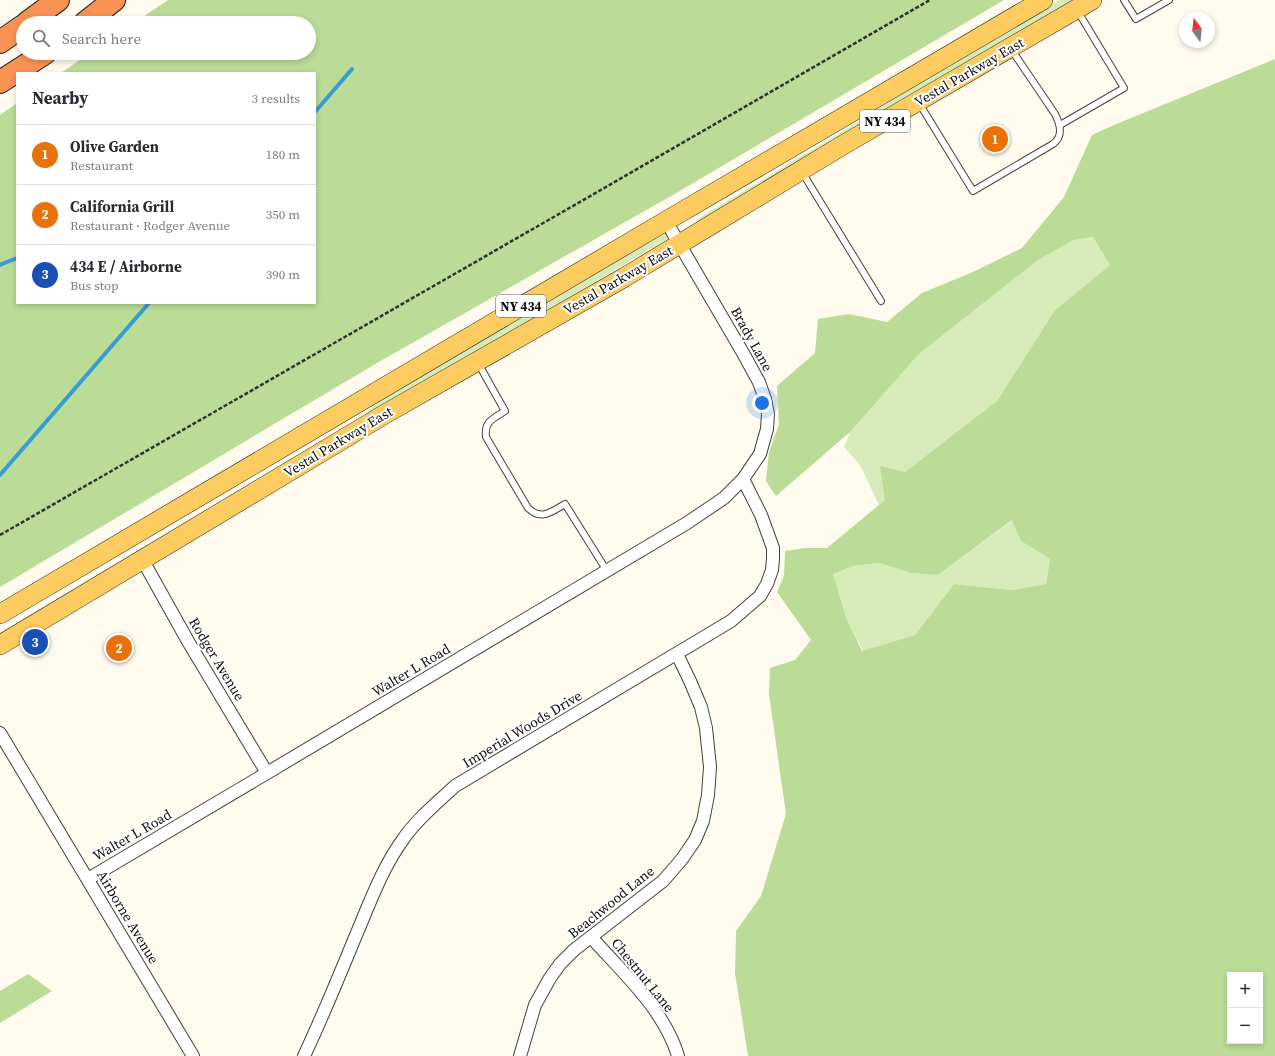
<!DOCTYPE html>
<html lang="en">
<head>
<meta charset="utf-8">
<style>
	:root { --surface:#fff; --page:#f7f7f7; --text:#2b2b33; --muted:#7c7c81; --line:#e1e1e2; --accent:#ea580c }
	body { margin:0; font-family:"Source Serif 4",serif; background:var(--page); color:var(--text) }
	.controls { position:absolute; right:12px; bottom:12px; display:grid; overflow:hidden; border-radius:0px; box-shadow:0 2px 6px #0003 }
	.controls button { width:36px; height:36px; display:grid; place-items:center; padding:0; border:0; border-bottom:1px solid var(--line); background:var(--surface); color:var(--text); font:20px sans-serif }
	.compass { position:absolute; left:1179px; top:12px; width:36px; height:36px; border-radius:50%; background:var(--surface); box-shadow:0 2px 6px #0003; rotate:345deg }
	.you { position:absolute; left:762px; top:403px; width:14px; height:14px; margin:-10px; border:3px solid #fff; border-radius:50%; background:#1a73e8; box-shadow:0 0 0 6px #1a73e833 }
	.badge { display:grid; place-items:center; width:26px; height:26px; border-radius:50%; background:var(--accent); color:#fff; font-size:13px; font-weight:700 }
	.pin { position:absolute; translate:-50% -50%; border:2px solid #fff; box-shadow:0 1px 4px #0006 }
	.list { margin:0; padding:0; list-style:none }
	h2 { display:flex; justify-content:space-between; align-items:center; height:52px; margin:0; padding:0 16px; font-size:17px }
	h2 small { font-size:13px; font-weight:400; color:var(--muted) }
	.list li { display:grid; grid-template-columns:26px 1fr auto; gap:12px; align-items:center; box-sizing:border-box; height:60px; padding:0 16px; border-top:1px solid var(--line) }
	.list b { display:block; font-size:15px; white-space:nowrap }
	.list p { margin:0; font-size:13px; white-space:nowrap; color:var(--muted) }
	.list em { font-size:13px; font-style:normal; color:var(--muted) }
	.icon { flex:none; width:22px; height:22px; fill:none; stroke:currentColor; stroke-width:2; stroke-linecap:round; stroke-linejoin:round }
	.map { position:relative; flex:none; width:1275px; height:1056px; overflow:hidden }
	.search { position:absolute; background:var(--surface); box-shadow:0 2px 6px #0003; left:16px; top:16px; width:300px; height:44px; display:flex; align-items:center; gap:10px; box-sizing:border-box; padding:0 14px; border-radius:22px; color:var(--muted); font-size:15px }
	.panel { position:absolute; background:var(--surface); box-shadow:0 2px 6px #0003; left:16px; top:72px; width:300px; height:232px; border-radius:0px }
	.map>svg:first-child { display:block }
	.green { fill:#d6ebb7 }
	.forest { fill:#badc96; fill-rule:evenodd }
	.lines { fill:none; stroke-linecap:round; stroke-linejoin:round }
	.stream { stroke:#369ed2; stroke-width:4 }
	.service-casing { stroke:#414141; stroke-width:8 }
	.minor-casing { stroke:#414141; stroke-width:14 }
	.primary-casing { stroke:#1f1f1f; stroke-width:20 }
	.motorway-casing { stroke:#1f1f1f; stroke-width:24 }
	.path { stroke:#303030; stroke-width:2.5; stroke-dasharray:4 2; stroke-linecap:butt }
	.service { stroke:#fff; stroke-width:6 }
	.minor { stroke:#fff; stroke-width:12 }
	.primary { stroke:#fdcc61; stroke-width:19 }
	.motorway { stroke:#f99353; stroke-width:22 }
	.labels { text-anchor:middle; stroke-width:4; stroke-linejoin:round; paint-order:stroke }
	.shield { fill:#fff; stroke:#565656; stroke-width:1 }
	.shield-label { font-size:13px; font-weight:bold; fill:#0e0e0e }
	.street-label { font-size:14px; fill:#0e0e0e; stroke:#fff }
</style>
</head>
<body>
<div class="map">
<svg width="1275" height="1056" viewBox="0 0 1275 1056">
	<rect width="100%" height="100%" fill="#fffbef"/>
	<path class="green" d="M 1059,0 L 1076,0 L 700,224 L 696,222 L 702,216 L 863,119 L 903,93 Z
		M 663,231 L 669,238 L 365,417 L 368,411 L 401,385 Z
		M 1093,237 L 1110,265 L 1055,310 L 997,401 L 963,427 L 905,472 L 885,500 L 879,505 L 860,465 L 844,447 L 850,432 L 919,354 L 1038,260 L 1074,240 Z
		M 1013,520 L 1021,541 L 1050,559 L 1046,584 L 1012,590 L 954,584 L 915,635 L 863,651 L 846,617 L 833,574 L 853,566 L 879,563 L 911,573 L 938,575 Z"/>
	<path class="forest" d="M 168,0 L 1004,0 L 678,192 L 377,363 L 0,587 L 0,115 L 17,103 L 17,303 L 315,303 L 315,73 L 61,73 L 90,53 L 309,53 L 309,23 L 134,23 Z
		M 1275,59 L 1275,1056 L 748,1056 L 735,973 L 736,931 L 761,896 L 786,814 L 769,694 L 770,668 L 795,660 L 811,640 L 777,592 L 784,576 L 785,551 L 805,548 L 827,548 L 885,500 L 880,466 L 905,472 L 963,427 L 997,401 L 1055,310 L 1110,265 L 1093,237 L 1074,240 L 1038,260 L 919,354 L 850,432 L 776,496 L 766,481 L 769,452 L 779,424 L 777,386 L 815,353 L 818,319 L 849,314 L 887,322 L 922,293 L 973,272 L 1022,248 L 1064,197 L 1092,135 L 1114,125 ZM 1012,520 L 1021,541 L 1050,559 L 1046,584 L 1012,590 L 954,584 L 915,635 L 862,651 L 846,617 L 833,574 L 853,566 L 879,563 L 911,573 L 938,575 ZM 1230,975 L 1260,975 L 1260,1041 L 1230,1041 Z
		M 28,974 L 52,991 L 0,1023 L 0,991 Z"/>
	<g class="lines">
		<path class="stream" d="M 315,112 L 352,69
			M 0,265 L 17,258
			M 0,475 L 149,303"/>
		<defs>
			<path id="service" d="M 1124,0 L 1136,19 L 1169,0
				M 919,103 L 973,191 L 1053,144 C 1064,136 1060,124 1055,114 L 1011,49
				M 1060,125 L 1124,88 L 1077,10
				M 802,172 L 881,301
				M 478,363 L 505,411 C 493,419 484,421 486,437 L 528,508 C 541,521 551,512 565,504 L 607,571"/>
			<path id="minor" d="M 142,559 L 189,643 L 267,773
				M 0,733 L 193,1056
				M 88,879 L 267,773 L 687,523 L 724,498 L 743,479 L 760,454 L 767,429 L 768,414 L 765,399 L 759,382 L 743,353 L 666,221
				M 591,937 C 623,973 664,1009 678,1056
				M 304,1056 C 324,1014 341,971 359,928 C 372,897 384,865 404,838 C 418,818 437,803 455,786 L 731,621 L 760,596 L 767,584 L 772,570 L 773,559 L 773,548 L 761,515 L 743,479
				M 520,1056 L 535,1005 L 550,978 L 560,964 L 574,950 L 663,881 L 682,859 L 695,840 L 703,821 L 708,795 L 710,767 L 706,728 L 701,707 L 690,681 L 677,654"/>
			<path id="primary" d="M 0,614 L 666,221 L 1043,0
				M 0,645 L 385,414 L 625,277 L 843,145 L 1092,0"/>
			<path id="motorway" d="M 27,23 L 58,0
				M 85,23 L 114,0
				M 0,42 L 23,26
				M 0,82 L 45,53"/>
		</defs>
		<use href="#service" class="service-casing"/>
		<use href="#minor" class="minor-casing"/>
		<use href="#primary" class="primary-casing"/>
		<use href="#motorway" class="motorway-casing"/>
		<path class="path" d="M 0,535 L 592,195 L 930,0"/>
		<use href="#service" class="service"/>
		<use href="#minor" class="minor"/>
		<use href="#primary" class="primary"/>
		<use href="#motorway" class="motorway"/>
	</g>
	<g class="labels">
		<g class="shield">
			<rect x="860" y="110" width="50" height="22" rx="3"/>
			<rect x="496" y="295" width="50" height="22" rx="3"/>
		</g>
		<g class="shield-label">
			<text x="885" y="126">NY 434</text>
			<text x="521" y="311">NY 434</text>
		</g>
		<g class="street-label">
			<text transform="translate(969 72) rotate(-30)" y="5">Vestal Parkway East</text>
			<text transform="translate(618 280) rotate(-30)" y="5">Vestal Parkway East</text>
			<text transform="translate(752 339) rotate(61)" y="5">Brady Lane</text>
			<text transform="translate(338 442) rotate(-31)" y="5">Vestal Parkway East</text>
			<text transform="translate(217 659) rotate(59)" y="5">Rodger Avenue</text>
			<text transform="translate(411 670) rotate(-31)" y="5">Walter L Road</text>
			<text transform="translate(522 729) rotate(-31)" y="5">Imperial Woods Drive</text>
			<text transform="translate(132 835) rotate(-30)" y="5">Walter L Road</text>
			<text transform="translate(611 902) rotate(-39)" y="5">Beachwood Lane</text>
			<text transform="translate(128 917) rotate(59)" y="5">Airborne Avenue</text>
			<text transform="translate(643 975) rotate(51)" y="5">Chestnut Lane</text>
		</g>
	</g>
</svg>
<div class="controls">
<button>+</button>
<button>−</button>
</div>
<svg class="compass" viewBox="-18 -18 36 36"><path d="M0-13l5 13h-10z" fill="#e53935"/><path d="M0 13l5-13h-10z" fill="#7c7c81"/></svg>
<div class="you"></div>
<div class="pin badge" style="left:995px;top:139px;background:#e8710a">1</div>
<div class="pin badge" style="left:119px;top:648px;background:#e8710a">2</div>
<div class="pin badge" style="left:35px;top:642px;background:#1a4fb4">3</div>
<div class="search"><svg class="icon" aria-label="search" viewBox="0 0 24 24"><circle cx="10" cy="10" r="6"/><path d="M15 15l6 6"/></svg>Search here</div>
<section class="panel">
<h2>Nearby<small>3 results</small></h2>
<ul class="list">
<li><span class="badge" style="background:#e8710a">1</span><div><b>Olive Garden</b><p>Restaurant</p></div><em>180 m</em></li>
<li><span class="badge" style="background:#e8710a">2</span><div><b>California Grill</b><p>Restaurant · Rodger Avenue</p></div><em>350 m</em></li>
<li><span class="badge" style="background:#1a4fb4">3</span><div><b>434 E / Airborne</b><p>Bus stop</p></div><em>390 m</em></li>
</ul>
</section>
</div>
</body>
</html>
